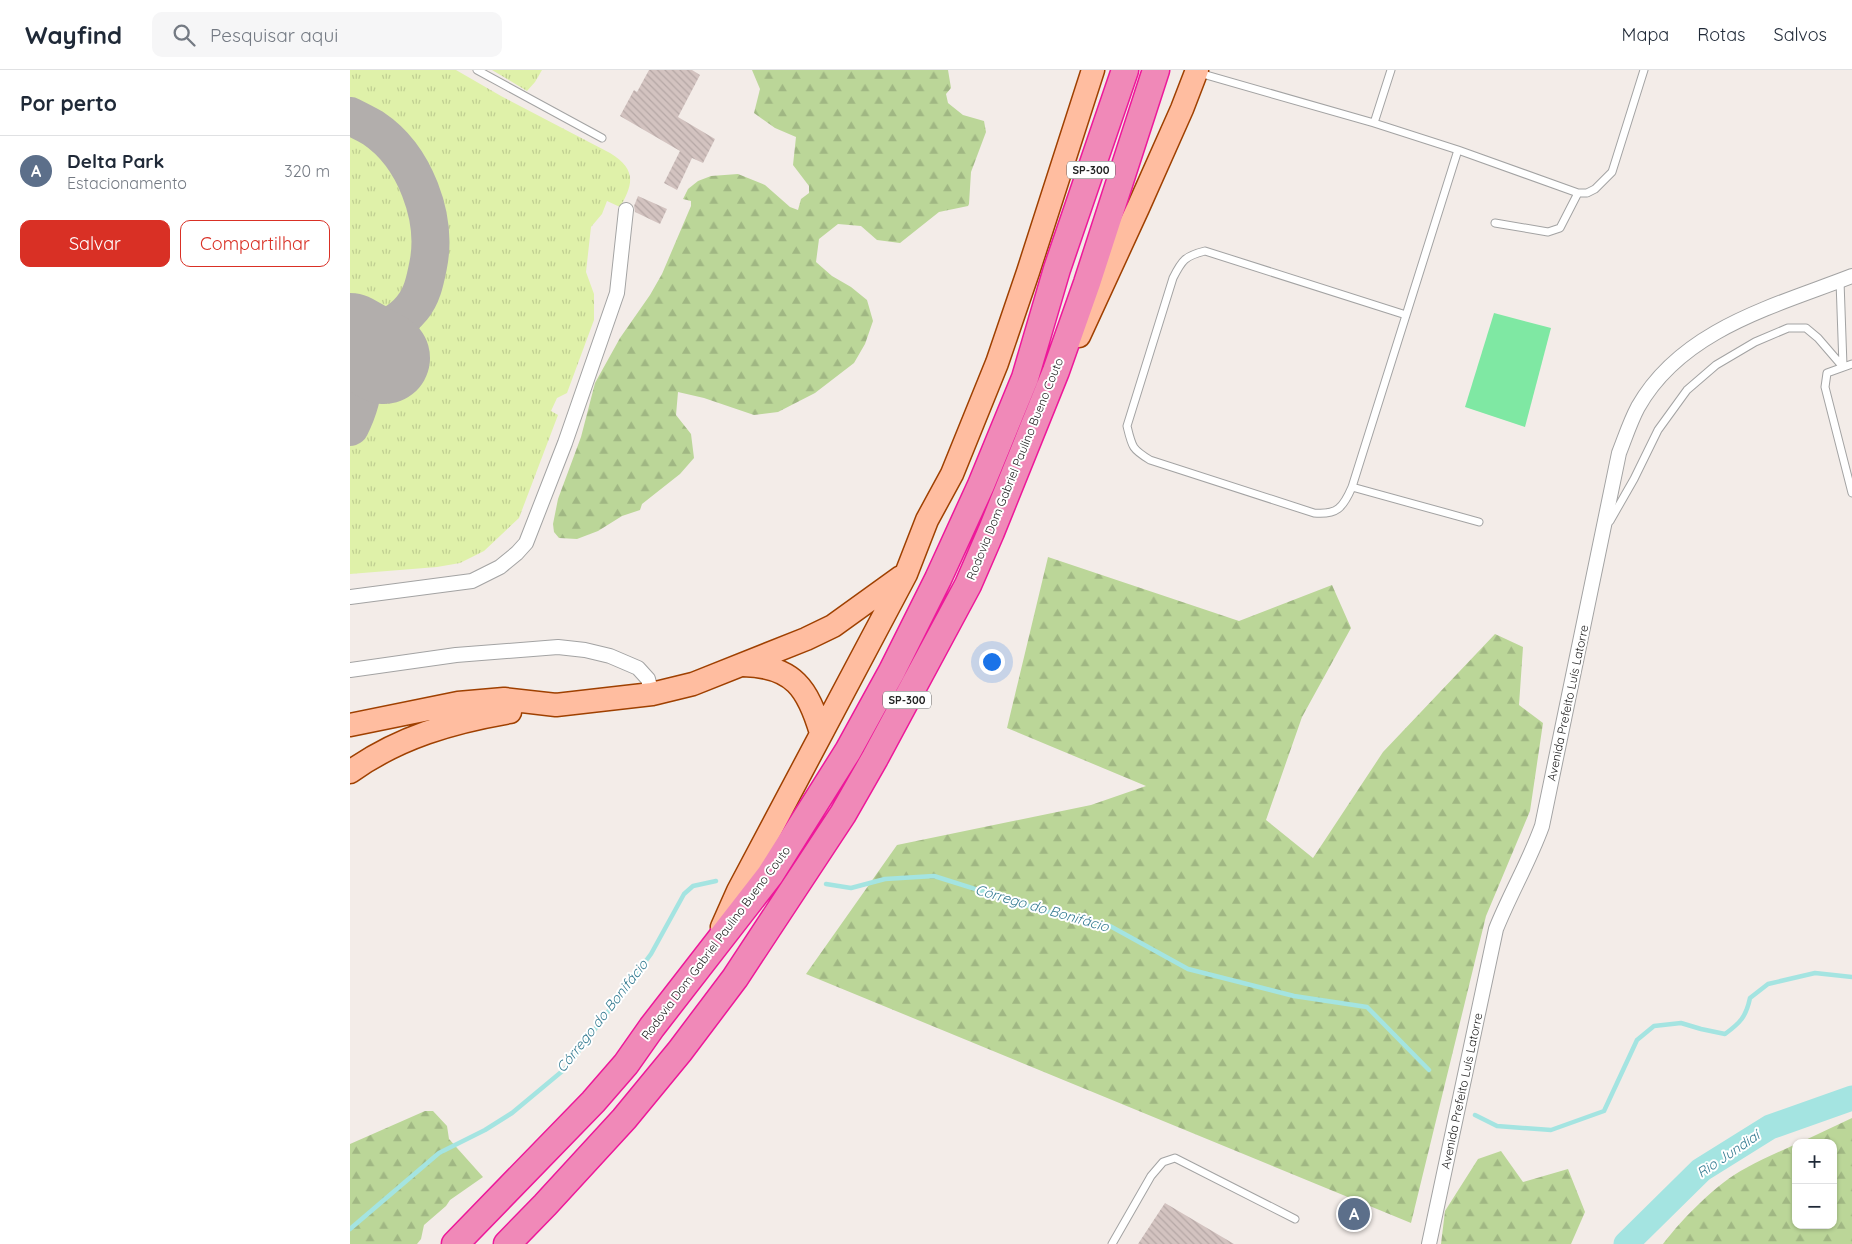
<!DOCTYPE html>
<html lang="pt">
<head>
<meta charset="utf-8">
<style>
	:root { --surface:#fff; --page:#f6f6f7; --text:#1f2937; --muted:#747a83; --line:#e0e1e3; --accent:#d93025 }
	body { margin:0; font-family:Quicksand,sans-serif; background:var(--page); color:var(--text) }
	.controls { position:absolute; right:15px; bottom:15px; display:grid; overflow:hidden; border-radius:10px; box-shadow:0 1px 4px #0004 }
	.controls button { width:45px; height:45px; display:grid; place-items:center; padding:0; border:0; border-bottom:1px solid var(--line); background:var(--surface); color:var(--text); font:25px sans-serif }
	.you { position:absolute; left:641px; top:591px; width:18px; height:18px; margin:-12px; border:4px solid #fff; border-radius:50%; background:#1a73e8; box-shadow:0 0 0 8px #1a73e833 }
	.badge { display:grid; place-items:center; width:32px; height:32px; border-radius:50%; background:var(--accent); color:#fff; font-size:16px; font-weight:700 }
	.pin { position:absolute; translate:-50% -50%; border:2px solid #fff; box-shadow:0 1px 5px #0006 }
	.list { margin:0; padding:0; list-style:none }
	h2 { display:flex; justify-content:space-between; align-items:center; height:65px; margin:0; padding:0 20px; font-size:21px }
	h2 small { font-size:16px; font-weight:400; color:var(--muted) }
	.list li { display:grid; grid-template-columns:32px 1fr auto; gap:15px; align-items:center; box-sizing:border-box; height:70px; padding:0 20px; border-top:1px solid var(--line) }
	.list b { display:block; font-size:19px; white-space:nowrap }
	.list p { margin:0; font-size:16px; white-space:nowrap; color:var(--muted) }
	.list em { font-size:16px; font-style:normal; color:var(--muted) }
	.actions { display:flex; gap:10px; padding:15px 20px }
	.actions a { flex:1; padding:11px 0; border:1px solid var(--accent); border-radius:10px; text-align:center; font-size:18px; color:var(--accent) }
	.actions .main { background:var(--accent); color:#fff }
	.icon { flex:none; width:28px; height:28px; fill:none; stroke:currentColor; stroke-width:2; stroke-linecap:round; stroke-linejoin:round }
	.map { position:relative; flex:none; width:1502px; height:1174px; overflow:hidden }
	header { display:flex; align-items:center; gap:30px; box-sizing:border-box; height:70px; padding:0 25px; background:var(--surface); border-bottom:1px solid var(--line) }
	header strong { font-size:24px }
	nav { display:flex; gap:28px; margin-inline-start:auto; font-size:18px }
	.search { width:350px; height:45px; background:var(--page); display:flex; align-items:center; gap:12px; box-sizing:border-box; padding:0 18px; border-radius:10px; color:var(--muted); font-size:19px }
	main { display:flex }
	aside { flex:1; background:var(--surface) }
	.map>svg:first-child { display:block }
	.grass { fill:url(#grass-tufts) }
	.forest { fill:url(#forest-firs) }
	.pitch { fill:#7fe8a3 }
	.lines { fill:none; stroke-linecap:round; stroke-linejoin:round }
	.stream { stroke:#a4e4e1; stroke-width:4.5 }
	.river { stroke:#a4e4e1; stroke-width:25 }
	.taxiway { stroke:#b2aeac; stroke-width:38 }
	.runway { stroke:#b2aeac; stroke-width:92 }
	.building { fill:url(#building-back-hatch) }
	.service-casing { stroke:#a3a3a3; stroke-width:9 }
	.minor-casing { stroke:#a3a3a3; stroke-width:16 }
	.primary-casing { stroke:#9f4000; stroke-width:25 }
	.motorway-casing { stroke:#ed189a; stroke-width:29 }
	.service { stroke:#fff; stroke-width:7 }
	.minor { stroke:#fff; stroke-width:14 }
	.primary { stroke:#ffbda0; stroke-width:22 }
	.motorway { stroke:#f089b8; stroke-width:26 }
	.labels { text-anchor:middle; stroke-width:4; stroke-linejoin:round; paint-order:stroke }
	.shield { fill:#fff; stroke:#646464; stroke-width:1 }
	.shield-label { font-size:11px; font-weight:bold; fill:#222 }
	.street-label { font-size:12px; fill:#222; stroke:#fff }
	.water-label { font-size:14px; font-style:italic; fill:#367c92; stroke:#fff }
</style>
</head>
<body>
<header>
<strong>Wayfind</strong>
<div class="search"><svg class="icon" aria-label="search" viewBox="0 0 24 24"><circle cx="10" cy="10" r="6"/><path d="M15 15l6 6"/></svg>Pesquisar aqui</div>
<nav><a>Mapa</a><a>Rotas</a><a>Salvos</a></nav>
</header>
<main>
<aside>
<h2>Por perto<small></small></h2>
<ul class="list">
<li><span class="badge" style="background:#5c6f8a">A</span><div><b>Delta Park</b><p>Estacionamento</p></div><em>320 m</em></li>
</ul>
<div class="actions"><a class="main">Salvar</a><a>Compartilhar</a></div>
</aside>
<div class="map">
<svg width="1502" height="1174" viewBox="0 0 1502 1174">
	<defs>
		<pattern id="grass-tufts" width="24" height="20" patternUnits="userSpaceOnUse" patternTransform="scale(1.25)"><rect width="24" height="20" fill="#dff1a9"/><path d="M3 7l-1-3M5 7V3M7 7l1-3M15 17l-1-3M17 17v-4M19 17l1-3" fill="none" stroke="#bfce91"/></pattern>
		<pattern id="forest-firs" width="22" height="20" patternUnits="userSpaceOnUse" patternTransform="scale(1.25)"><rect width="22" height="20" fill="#bbd698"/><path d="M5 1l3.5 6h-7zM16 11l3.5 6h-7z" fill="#a0b783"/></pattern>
		<pattern id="building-back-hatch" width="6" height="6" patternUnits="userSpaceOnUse" patternTransform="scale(1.25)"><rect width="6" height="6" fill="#d3c3c0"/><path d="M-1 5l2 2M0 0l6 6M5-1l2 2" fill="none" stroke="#b5a7a5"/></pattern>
	</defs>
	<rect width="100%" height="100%" fill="#f3ece8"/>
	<path class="grass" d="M 0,0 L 106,0 L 151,26 L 260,83 C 286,99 284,113 270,137 L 257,131 L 252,144 L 241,157 L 236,202 L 244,224 L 244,250 L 217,323 L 207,328 L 201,341 L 208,345 L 169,448 L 134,481 L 110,493 L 87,497 L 0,504 L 0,374 L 7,365 C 22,338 38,310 53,282 C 64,264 76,245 82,225 C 103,160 80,85 23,47 C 16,42 8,38 0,34 Z
		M 142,0 L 192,0 L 185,12 L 177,21 Z
		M 0,58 C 23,72 45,93 56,118 C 70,147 77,211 50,234 C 42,241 31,242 22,244 L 0,233 Z"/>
	<path class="forest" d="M 402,0 L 598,0 L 601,18 L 596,24 L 598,33 L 613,45 L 634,51 L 636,62 L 621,102 L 619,134 L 618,136 L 589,142 L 550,173 L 527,170 L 511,156 L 488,154 L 469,169 L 466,192 L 482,206 L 501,217 L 517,230 L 523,251 L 515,274 L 504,293 L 465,323 L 428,342 L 404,345 L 354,328 L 328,322 L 326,345 L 341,364 L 344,388 L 330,404 L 292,434 L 290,440 L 272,446 L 248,461 L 227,469 L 209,468 L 204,462 L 203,454 L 208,429 L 231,367 L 245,313 L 270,268 L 300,225 L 312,204 L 341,136 L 341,131 L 333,129 L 338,119 L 348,111 L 361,106 L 388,104 L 415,115 L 440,137 L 448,140 L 451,129 L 459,123 L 459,116 L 443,95 L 446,67 L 425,58 L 404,43 L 410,19 Z
		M 698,487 L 889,551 L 982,515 L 1001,558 L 952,647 L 916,750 L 963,788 L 1033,682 L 1145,564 L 1173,577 L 1169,635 L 1193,653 L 1180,741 L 1136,846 L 1061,1153 L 456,904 L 547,775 L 741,735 L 796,716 L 657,658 Z
		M 75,1041 L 83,1041 L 97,1056 L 99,1069 L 133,1107 L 100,1130 L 96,1136 L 74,1155 L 71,1169 L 67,1174 L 0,1174 L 0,1074 Z
		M 1502,1048 L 1502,1174 L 1313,1174 C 1333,1148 1367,1113 1396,1098 C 1412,1089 1429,1082 1446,1074 L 1446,1155 L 1483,1155 L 1483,1073 L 1449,1073 Z
		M 1151,1081 L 1173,1112 L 1218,1099 L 1235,1142 L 1221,1174 L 1091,1174 L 1095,1141 L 1128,1089 Z"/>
	<path class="pitch" d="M 1144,243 L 1201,258 L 1175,357 L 1115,337 Z"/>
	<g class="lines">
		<path class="stream" d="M 476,814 L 501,818 L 535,809 L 584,806 L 695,841 L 760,856 L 838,899 L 944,926 L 1017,937 L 1079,1000
			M 1125,1045 L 1147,1056 L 1201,1060 L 1254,1041 L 1287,970 L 1304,956 L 1331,953 L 1351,959 L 1375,964 C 1390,953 1396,947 1400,928 L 1418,914 L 1465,903 L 1502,907
			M 0,1159 L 89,1083 L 135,1060 L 162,1043 L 216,998 L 301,884 L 334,824 L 343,816 L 366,811"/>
		<path class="river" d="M 1276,1174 L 1351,1100 L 1420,1057 L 1502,1028"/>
		<path class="taxiway" d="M 0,46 C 8,50 16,54 23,58 C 65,86 88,148 78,196 C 75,211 72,226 62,238 C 47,257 24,263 3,271 C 19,299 14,329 0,357"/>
		<path class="runway" d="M 0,269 L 34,288"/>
	</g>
	<path class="building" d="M 299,0 L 342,0 L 350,5 L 328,47 L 365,69 L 353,93 L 342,88 L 327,120 L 314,113 L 330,81 L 270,46 L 284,20 L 287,22 Z
		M 288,126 L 317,139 L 310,154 L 285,142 L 284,136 Z
		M 815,1133 L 884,1174 L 788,1174 Z"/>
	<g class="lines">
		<defs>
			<path id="service" d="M 127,0 L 252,68
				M 849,3 L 1024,53 L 1108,80 L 1228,123 L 1237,123 L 1245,119 L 1262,102 L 1294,0
				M 1024,53 L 1041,0
				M 1145,153 L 1198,162 L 1210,158 L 1228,123
				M 1490,211 L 1493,296
				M 1056,245 L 855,181 C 835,186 832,190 823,208 L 777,356 C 782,377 782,379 800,390 L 964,443 C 987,445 993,438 1002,417 L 1108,80
				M 1502,294 L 1477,303 L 1475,317 L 1502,423
				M 1002,417 L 1129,452
				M 1260,451 L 1284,409 L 1308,360 L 1337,320 L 1366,295 L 1405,272 L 1438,258 L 1456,258 L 1468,268 L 1493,297
				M 762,1174 L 801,1106 L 813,1092 L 825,1088 L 945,1149"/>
			<path id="minor" d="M 0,527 L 122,511 L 150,497 L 167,483 L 176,473 L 215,373 L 267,223 L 276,140
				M 0,600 L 106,585 L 208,577 L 235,580 L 260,586 L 288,598 L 298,609 L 302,624
				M 1079,1174 L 1146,859 C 1160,824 1179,792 1192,756 L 1269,383 C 1275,368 1280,352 1288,337 C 1332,259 1425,236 1502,206"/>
			<path id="primary" d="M 729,266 L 788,138 L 832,39 L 847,0
				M 393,595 C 444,596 458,619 471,663
				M 0,655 L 108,633 L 154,629 L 206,635 L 302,624 L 343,614 L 456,569 L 483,556 L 551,507
				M 0,702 C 49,667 102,652 160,642
				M 372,857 L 388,821 L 556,504 L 577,450 L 602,404 L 647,293 L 678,202 L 743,0"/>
			<path id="motorway" d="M 105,1174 L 243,1032 L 276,994 L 302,957 L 420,805 L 498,681 L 542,601 L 588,509 L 631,415 L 675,308 L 707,199 L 775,0
				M 157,1174 L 195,1135 L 274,1049 L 330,981 L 385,908 L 493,744 L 525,688 L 618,515 L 641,462 L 706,301 L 737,213 L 806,0"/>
		</defs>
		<use href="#service" class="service-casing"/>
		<use href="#minor" class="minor-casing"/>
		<use href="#primary" class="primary-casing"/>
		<use href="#motorway" class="motorway-casing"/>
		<use href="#service" class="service"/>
		<use href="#minor" class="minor"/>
		<use href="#primary" class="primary"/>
		<use href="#motorway" class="motorway"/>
	</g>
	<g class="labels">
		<g class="shield">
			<rect x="717" y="91.5" width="48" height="17" rx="4"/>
			<rect x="533" y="621.5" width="48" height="17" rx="4"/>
		</g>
		<g class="shield-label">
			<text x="741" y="104">SP-300</text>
			<text x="557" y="634">SP-300</text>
		</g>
		<g class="street-label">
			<text transform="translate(665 399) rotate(-68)" y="4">Rodovia Dom Gabriel Paulino Bueno Couto</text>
			<text transform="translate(1218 633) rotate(-78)" y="4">Avenida Prefeito Luís Latorre</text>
			<text transform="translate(366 873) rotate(-53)" y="4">Rodovia Dom Gabriel Paulino Bueno Couto</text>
			<text transform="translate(1112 1021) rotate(-78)" y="4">Avenida Prefeito Luís Latorre</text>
		</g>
		<g class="water-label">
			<text transform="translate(692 838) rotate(16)" y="5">Córrego do Bonifácio</text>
			<text transform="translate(252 946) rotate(-52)" y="5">Córrego do Bonifácio</text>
			<text transform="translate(1378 1084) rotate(-34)" y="5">Rio Jundiaí</text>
		</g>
	</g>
</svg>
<div class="controls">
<button>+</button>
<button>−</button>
</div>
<div class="you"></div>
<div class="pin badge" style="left:1004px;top:1144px;background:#5c6f8a">A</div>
</div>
</main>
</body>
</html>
